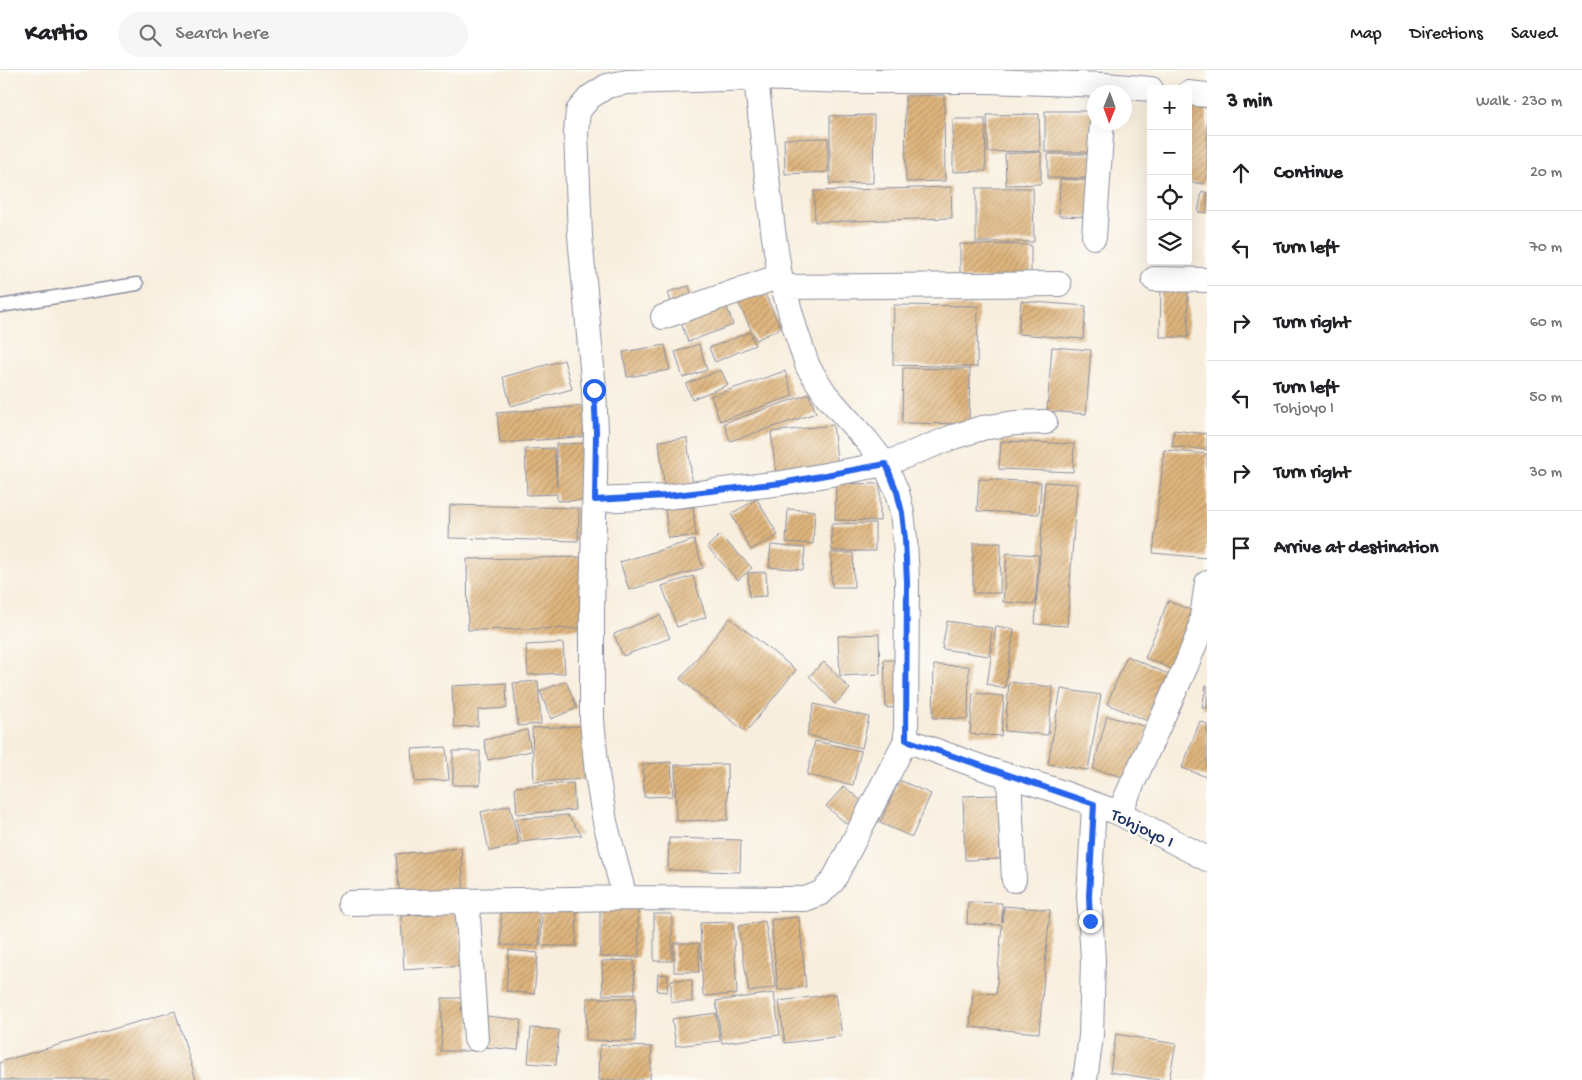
<!DOCTYPE html>
<html lang="en">
<head>
<meta charset="utf-8">
<style>
	:root { --surface:#fff; --page:#f6f6f6; --text:#202124; --muted:#757577; --line:#e0e0e0 }
	body { margin:0; font-family:"Gochi Hand",sans-serif; background:var(--page); color:var(--text) }
	.controls { position:absolute; right:15px; top:15px; display:grid; overflow:hidden; border-radius:5px; box-shadow:0 5px 20px #0002 }
	.controls button { width:45px; height:45px; display:grid; place-items:center; padding:0; border:0; border-bottom:1px solid var(--line); background:var(--surface); color:var(--text); font:25px sans-serif }
	.compass { position:absolute; left:1087px; top:15px; width:45px; height:45px; border-radius:50%; background:var(--surface); box-shadow:0 5px 20px #0002; rotate:181deg }
	.stop { position:absolute; width:15px; height:15px; margin:-11px; border:4px solid #2563eb; border-radius:50%; background:#fff }
	.stop.end { background:#2563eb; border-color:#fff; box-shadow:0 1px 5px #0008 }
	.list { margin:0; padding:0; list-style:none }
	h2 { display:flex; justify-content:space-between; align-items:center; height:65px; margin:0; padding:0 20px; font-size:21px }
	h2 small { font-size:16px; font-weight:400; color:var(--muted) }
	.list li { display:grid; grid-template-columns:32px 1fr auto; gap:15px; align-items:center; box-sizing:border-box; height:75px; padding:0 20px; border-top:1px solid var(--line) }
	.list b { display:block; font-size:19px; white-space:nowrap }
	.list p { margin:0; font-size:16px; white-space:nowrap; color:var(--muted) }
	.list em { font-size:16px; font-style:normal; color:var(--muted) }
	.icon { flex:none; width:28px; height:28px; fill:none; stroke:currentColor; stroke-width:2; stroke-linecap:round; stroke-linejoin:round }
	.map { position:relative; flex:none; width:1207px; height:1010px; overflow:hidden }
	header { display:flex; align-items:center; gap:30px; box-sizing:border-box; height:70px; padding:0 25px; background:var(--surface); border-bottom:1px solid var(--line) }
	header strong { font-size:24px }
	nav { display:flex; gap:28px; margin-inline-start:auto; font-size:18px }
	.search { width:350px; height:45px; background:var(--page); display:flex; align-items:center; gap:12px; box-sizing:border-box; padding:0 18px; border-radius:28px; color:var(--muted); font-size:19px }
	main { display:flex }
	aside { flex:1; background:var(--surface) }
	.map>svg:first-child { display:block }
	.building { fill:url(#building-hatch) }
	.lines { fill:none; stroke-linecap:round; stroke-linejoin:round }
	.lane-casing { stroke:#8a8e9e; stroke-width:15 }
	.street-casing { stroke:#8a8e9e; stroke-width:26 }
	.lane { stroke:#fff; stroke-width:12 }
	.street { stroke:#fff; stroke-width:24 }
	.route { stroke:#2563eb; stroke-width:6 }
	.labels { text-anchor:middle; stroke-width:4.5; stroke-linejoin:round; paint-order:stroke }
	.street-label { font-size:18px; fill:#1b2f5e; stroke:#fdfcf7 }
</style>
</head>
<body>
<header>
<strong>Kartio</strong>
<div class="search"><svg class="icon" aria-label="search" viewBox="0 0 24 24"><circle cx="10" cy="10" r="6"/><path d="M15 15l6 6"/></svg>Search here</div>
<nav><a>Map</a><a>Directions</a><a>Saved</a></nav>
</header>
<main>
<div class="map">
<svg width="1207" height="1010" viewBox="0 0 1207 1010">
	<defs>
		<pattern id="building-hatch" width="6" height="6" patternUnits="userSpaceOnUse" patternTransform="scale(1.25)"><rect width="6" height="6" fill="#dfb57d"/><path d="M-1 1l2-2M0 6l6-6M5 7l2-2" fill="none" stroke="#b4946a"/></pattern>
	</defs>
	<rect width="100%" height="100%" fill="#fdfcf7"/>
	<filter id="ink" filterUnits="userSpaceOnUse"><feTurbulence type="fractalNoise" baseFrequency=".02" numOctaves="2"/><feDisplacementMap in="SourceGraphic" scale="10" xChannelSelector="R" yChannelSelector="G"/><feConvolveMatrix kernelMatrix="1 2 1 2 8 2 1 2 1" color-interpolation-filters="sRGB"/></filter>
	<filter id="wash" filterUnits="userSpaceOnUse"><feTurbulence type="fractalNoise" baseFrequency=".0096" numOctaves="4" result="noise"/><feDisplacementMap in="SourceGraphic" scale="20" xChannelSelector="R" yChannelSelector="G"/><feGaussianBlur stdDeviation="1.12" result="paint"/><feColorMatrix in="noise" values="0 0 0 0 0 0 0 0 0 0 0 0 0 0 0 0 0 1.4 0 .05"/><feComposite in="paint" operator="in"/></filter>
	<g filter="url(#wash)">
		<rect width="100%" height="100%" fill="#f8eede"/>
		<g id="blocks">
			<path class="building" d="M 944,25 L 945,111 L 906,112 L 905,26 Z
				M 1188,35 L 1207,38 L 1207,99 L 1204,114 L 1188,112 Z
				M 1045,41 L 1094,41 L 1095,82 L 1045,82 Z
				M 1039,44 L 1040,81 L 988,82 L 987,45 Z
				M 874,45 L 873,113 L 830,114 L 830,46 Z
				M 953,49 L 985,49 L 986,101 L 953,102 Z
				M 828,68 L 828,102 L 785,104 L 784,69 Z
				M 1041,82 L 1041,114 L 1006,115 L 1005,84 Z
				M 1048,84 L 1093,84 L 1093,108 L 1048,108 Z
				M 1060,109 L 1090,110 L 1089,147 L 1059,146 Z
				M 951,117 L 952,148 L 815,152 L 814,121 Z
				M 976,118 L 1033,118 L 1034,172 L 976,172 Z
				M 1202,122 L 1207,122 L 1207,143 L 1198,142 Z
				M 960,174 L 1031,175 L 1031,209 L 960,208 Z
				M 1161,213 L 1188,214 L 1188,267 L 1160,267 Z
				M 689,216 L 693,229 L 672,235 L 668,222 Z
				M 763,220 L 781,258 L 756,270 L 738,232 Z
				M 725,231 L 733,255 L 688,272 L 679,247 Z
				M 1021,231 L 1086,236 L 1083,269 L 1018,264 Z
				M 894,235 L 978,236 L 977,297 L 893,295 Z
				M 750,262 L 755,275 L 715,292 L 709,278 Z
				M 699,274 L 707,300 L 683,308 L 675,282 Z
				M 665,275 L 670,300 L 627,307 L 623,282 Z
				M 1052,277 L 1091,280 L 1086,344 L 1047,341 Z
				M 564,290 L 572,319 L 511,336 L 503,307 Z
				M 903,298 L 970,299 L 969,354 L 902,353 Z
				M 721,300 L 728,315 L 692,329 L 686,314 Z
				M 785,301 L 793,326 L 720,351 L 711,326 Z
				M 809,324 L 816,343 L 730,371 L 724,353 Z
				M 587,336 L 590,366 L 500,373 L 497,343 Z
				M 833,355 L 838,398 L 776,405 L 771,362 Z
				M 1174,360 L 1207,364 L 1207,380 L 1172,376 Z
				M 687,368 L 693,417 L 665,421 L 659,371 Z
				M 1001,371 L 1074,374 L 1073,402 L 999,399 Z
				M 592,373 L 594,430 L 557,431 L 557,424 L 527,425 L 525,379 L 554,378 L 557,417 L 556,374 Z
				M 1164,380 L 1207,384 L 1207,488 L 1153,483 Z
				M 979,409 L 1041,412 L 1039,444 L 977,441 Z
				M 1045,412 L 1077,414 L 1067,556 L 1035,554 Z
				M 836,413 L 880,414 L 880,451 L 835,450 Z
				M 757,429 L 778,465 L 751,480 L 731,444 Z
				M 450,435 L 579,438 L 578,471 L 449,468 Z
				M 693,437 L 696,466 L 668,468 L 665,439 Z
				M 788,439 L 815,441 L 813,474 L 786,472 Z
				M 875,453 L 875,481 L 832,481 L 831,454 Z
				M 720,465 L 752,498 L 738,510 L 707,477 Z
				M 694,470 L 703,498 L 629,520 L 620,492 Z
				M 973,473 L 1001,473 L 1000,523 L 973,523 Z
				M 771,475 L 805,478 L 803,500 L 769,497 Z
				M 831,483 L 853,483 L 854,517 L 832,517 Z
				M 1007,483 L 1039,485 L 1035,534 L 1003,532 Z
				M 584,487 L 584,558 L 468,560 L 467,489 Z
				M 766,502 L 767,526 L 749,527 L 748,503 Z
				M 693,506 L 706,547 L 677,557 L 662,516 Z
				M 1168,531 L 1203,545 L 1179,602 L 1145,588 Z
				M 660,545 L 670,568 L 623,586 L 614,564 Z
				M 730,548 L 796,600 L 746,662 L 680,609 Z
				M 947,551 L 992,558 L 989,586 L 942,579 Z
				M 996,556 L 1014,559 L 1005,618 L 987,614 Z
				M 879,564 L 880,604 L 840,606 L 838,566 Z
				M 563,573 L 565,603 L 528,605 L 526,575 Z
				M 1127,586 L 1175,607 L 1155,654 L 1107,634 Z
				M 884,590 L 898,590 L 900,637 L 886,638 Z
				M 824,592 L 850,619 L 835,634 L 809,606 Z
				M 934,595 L 969,596 L 968,649 L 933,648 Z
				M 538,611 L 541,654 L 518,656 L 513,613 Z
				M 566,611 L 577,638 L 551,649 L 540,621 Z
				M 1009,612 L 1053,617 L 1048,665 L 1005,661 Z
				M 506,613 L 507,638 L 478,640 L 478,656 L 454,657 L 452,616 Z
				M 1206,615 L 1207,615 L 1207,638 L 1202,638 Z
				M 1061,619 L 1101,625 L 1088,700 L 1048,694 Z
				M 973,623 L 1004,626 L 1001,666 L 970,664 Z
				M 814,634 L 869,647 L 862,678 L 807,665 Z
				M 1107,646 L 1148,657 L 1134,710 L 1093,699 Z
				M 1200,651 L 1207,654 L 1207,707 L 1182,698 Z
				M 584,656 L 586,709 L 534,712 L 532,658 Z
				M 527,660 L 531,681 L 488,690 L 484,670 Z
				M 815,671 L 861,681 L 853,715 L 807,705 Z
				M 446,677 L 449,710 L 415,712 L 412,679 Z
				M 453,681 L 480,681 L 480,715 L 453,715 Z
				M 671,692 L 673,726 L 644,727 L 643,694 Z
				M 727,694 L 728,750 L 676,751 L 675,695 Z
				M 899,710 L 931,724 L 912,767 L 880,753 Z
				M 573,713 L 575,740 L 517,744 L 515,717 Z
				M 844,716 L 866,735 L 849,756 L 826,736 Z
				M 998,725 L 1000,789 L 965,790 L 963,726 Z
				M 510,735 L 519,775 L 489,781 L 481,742 Z
				M 567,745 L 582,765 L 521,772 L 516,749 Z
				M 669,768 L 741,770 L 740,802 L 668,800 Z
				M 461,778 L 464,825 L 400,829 L 396,784 Z
				M 501,832 L 539,832 L 539,876 L 501,875 Z
				M 968,832 L 1002,833 L 1002,852 L 1004,836 L 1050,840 L 1039,963 L 970,957 L 973,922 L 996,924 L 1002,855 L 967,854 Z
				M 600,834 L 638,834 L 639,887 L 600,887 Z
				M 542,835 L 577,835 L 576,876 L 541,876 Z
				M 459,842 L 463,896 L 404,900 L 401,846 Z
				M 654,844 L 672,844 L 672,891 L 654,891 Z
				M 799,847 L 806,917 L 778,920 L 771,850 Z
				M 765,851 L 776,917 L 749,922 L 738,856 Z
				M 733,852 L 737,924 L 703,926 L 700,853 Z
				M 674,873 L 699,873 L 699,902 L 674,902 Z
				M 509,880 L 538,883 L 534,924 L 506,921 Z
				M 634,890 L 635,924 L 603,925 L 602,891 Z
				M 658,904 L 668,905 L 667,922 L 657,921 Z
				M 671,910 L 692,910 L 692,932 L 671,932 Z
				M 774,923 L 780,965 L 722,973 L 716,931 Z
				M 836,924 L 842,966 L 785,973 L 779,931 Z
				M 442,928 L 470,928 L 469,981 L 441,981 Z
				M 587,928 L 636,928 L 635,971 L 586,970 Z
				M 175,941 L 196,1010 L 0,1010 L 0,992 Z
				M 716,943 L 720,971 L 676,976 L 672,949 Z
				M 487,946 L 521,950 L 518,980 L 484,977 Z
				M 531,958 L 559,960 L 556,995 L 528,993 Z
				M 1116,964 L 1176,974 L 1169,1010 L 1159,1010 L 1110,1002 Z
				M 600,975 L 652,977 L 650,1010 L 599,1010 Z"/>
		</g>
	</g>
	<g filter="url(#ink)">
		<use href="#blocks" fill-opacity="0" stroke="#8a8e9e" stroke-width="1"/>
		<g class="lines">
			<defs>
				<path id="lane" d="M 0,236 L 137,214"/>
				<path id="street" d="M 756,8 L 773,160 L 780,206 L 797,265 L 808,297 L 826,325 L 867,371 L 885,394 L 897,422 L 902,443 L 905,469 L 907,511 L 906,670 L 833,811 L 821,823 L 805,829 L 625,828 L 605,752 L 597,704 L 592,650 L 592,538 L 596,361 L 594,320 L 580,166 L 576,62 L 578,41 L 590,27 L 607,16 L 627,12 L 756,8 L 849,11 L 988,11 L 1105,15 L 1151,19
					M 1188,23 L 1207,25
					M 1094,167 L 1102,52
					M 1154,209 L 1207,210
					M 784,217 L 1059,214
					M 663,247 L 780,206
					M 595,430 L 666,427 L 782,413 L 885,394 L 953,367 L 982,358 L 1015,353 L 1045,352
					M 906,670 L 989,700 L 1049,718 L 1119,743 L 1207,789
					M 1009,706 L 1014,810
					M 1119,743 L 1186,596 L 1200,561 L 1207,513
					M 467,831 L 476,969
					M 350,833 L 625,828
					M 1085,1010 L 1091,966 L 1093,889 L 1089,826 L 1094,735"/>
			</defs>
			<use href="#lane" class="lane-casing"/>
			<use href="#street" class="street-casing"/>
			<use href="#lane" class="lane"/>
			<use href="#street" class="street"/>
		</g>
	</g>
	<g class="lines" filter="url(#ink)">
		<path class="route" d="M 594,320 L 596,361 L 595,430 L 666,426 L 782,413 L 886,394 L 897,422 L 902,443 L 905,469 L 907,512 L 906,670 L 1094,734 L 1089,826 L 1090,851"/>
	</g>
	<g class="labels">
		<g class="street-label">
			<text transform="translate(1143 757) rotate(26)" y="6">Tohjoyo I</text>
		</g>
	</g>
</svg>
<div class="controls">
<button>+</button>
<button>−</button>
<button><svg class="icon" aria-label="locate" viewBox="0 0 24 24"><circle cx="12" cy="12" r="6"/><path d="M12 2v4M12 18v4M2 12h4M18 12h4"/></svg></button>
<button><svg class="icon" aria-label="layers" viewBox="0 0 24 24"><path d="M12 4l9 5-9 5-9-5zM3 14l9 5 9-5"/></svg></button>
</div>
<svg class="compass" viewBox="-18 -18 36 36"><path d="M0-13l5 13h-10z" fill="#e53935"/><path d="M0 13l5-13h-10z" fill="#757577"/></svg>
<div class="stop" style="left:594px;top:320px"></div>
<div class="stop end" style="left:1090px;top:851px"></div>
</div>
<aside>
<h2>3 min<small>Walk · 230 m</small></h2>
<ul class="list">
<li><svg class="icon" aria-label="ahead" viewBox="0 0 24 24"><path d="M12 20V5M6 11l6-6 6 6"/></svg><div><b>Continue</b></div><em>20 m</em></li>
<li><svg class="icon" aria-label="left" viewBox="0 0 24 24"><path d="M17 20v-9H6M10 6l-5 5 5 5"/></svg><div><b>Turn left</b></div><em>70 m</em></li>
<li><svg class="icon" aria-label="right" viewBox="0 0 24 24"><path d="M7 20v-9h11M14 6l5 5-5 5"/></svg><div><b>Turn right</b></div><em>60 m</em></li>
<li><svg class="icon" aria-label="left" viewBox="0 0 24 24"><path d="M17 20v-9H6M10 6l-5 5 5 5"/></svg><div><b>Turn left</b><p>Tohjoyo I</p></div><em>50 m</em></li>
<li><svg class="icon" aria-label="right" viewBox="0 0 24 24"><path d="M7 20v-9h11M14 6l5 5-5 5"/></svg><div><b>Turn right</b></div><em>30 m</em></li>
<li><svg class="icon" aria-label="arrive" viewBox="0 0 24 24"><path d="M6 21V4h12l-3 4 3 4H6"/></svg><div><b>Arrive at destination</b></div></li>
</ul>
</aside>
</main>
</body>
</html>
